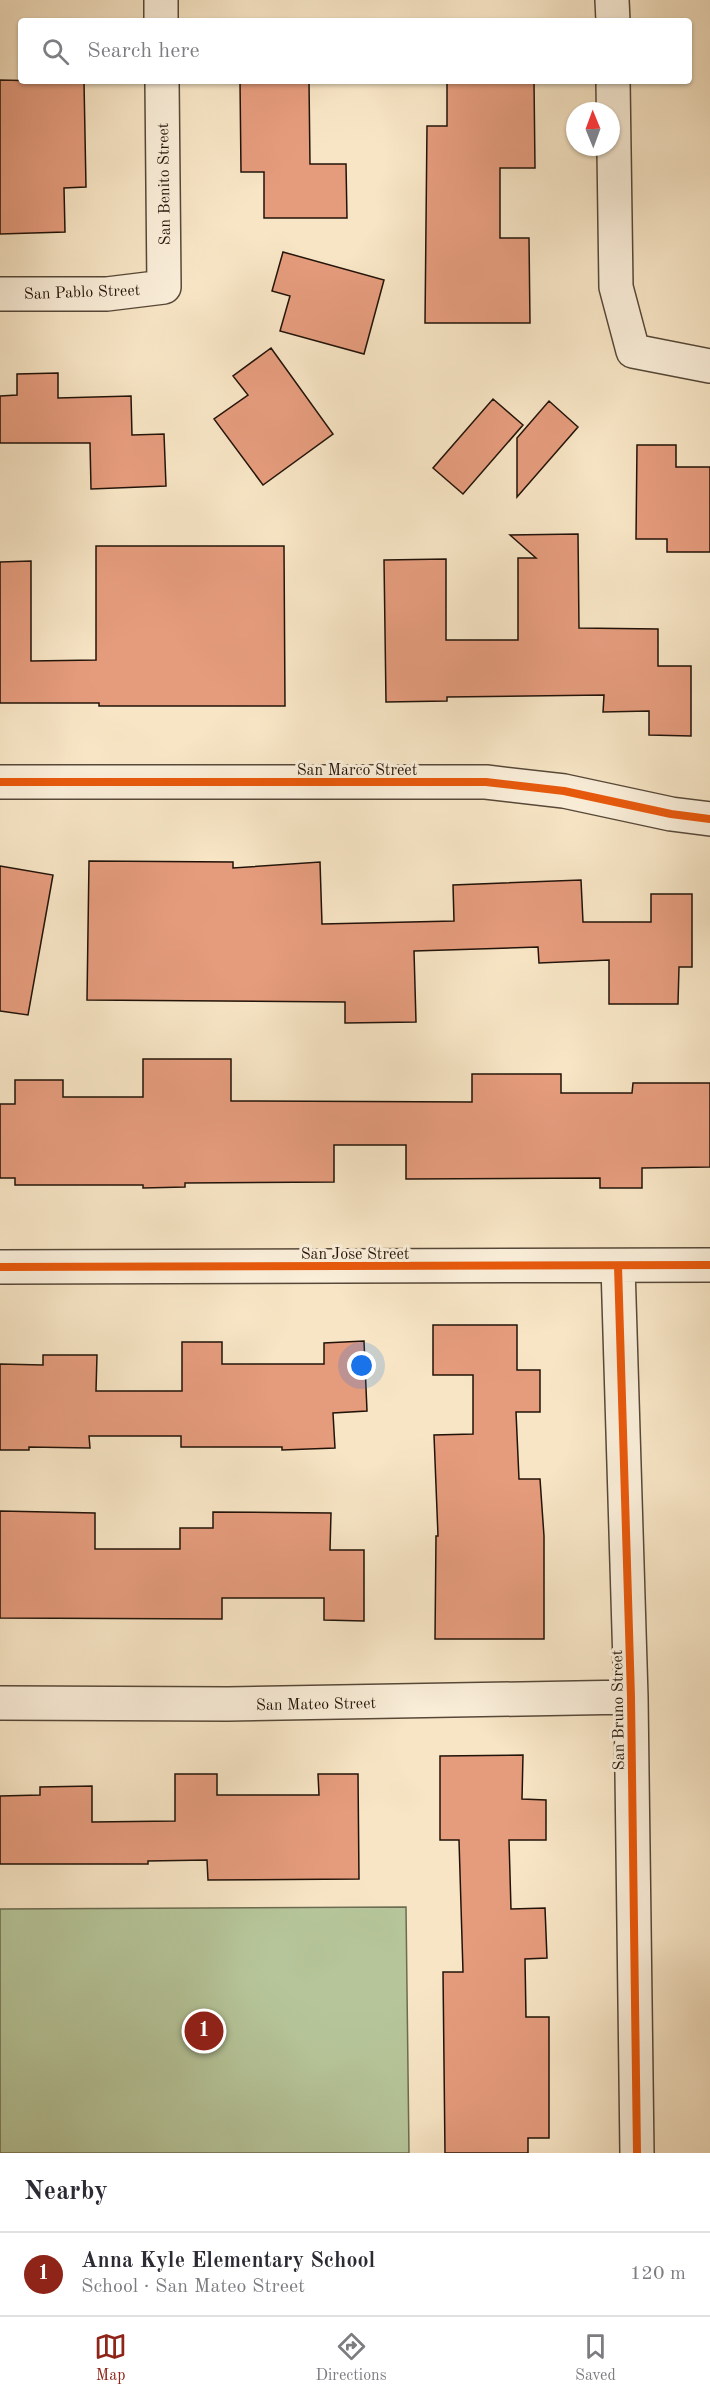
<!DOCTYPE html>
<html lang="en">
<head>
<meta charset="utf-8">
<style>
	:root { --surface:#fff; --page:#f2f2f3; --text:#2b2b33; --muted:#7c7c81; --line:#e1e1e2; --accent:#8f2418 }
	body { margin:0; font-family:"Old Standard TT",serif; background:var(--page); color:var(--text) }
	.compass { position:absolute; left:566px; top:102px; width:54px; height:54px; border-radius:50%; background:var(--surface); box-shadow:0 2px 4px #0004; rotate:359deg }
	.you { position:absolute; left:362px; top:1366px; width:21px; height:21px; margin:-15px; border:4px solid #fff; border-radius:50%; background:#1a73e8; box-shadow:0 0 0 9px #1a73e833 }
	.badge { display:grid; place-items:center; width:39px; height:39px; border-radius:50%; background:var(--accent); color:#fff; font-size:20px; font-weight:700 }
	.pin { position:absolute; translate:-50% -50%; border:3px solid #fff; box-shadow:0 2px 6px #0006 }
	.list { margin:0; padding:0; list-style:none }
	h2 { display:flex; justify-content:space-between; align-items:center; height:78px; margin:0; padding:0 24px; font-size:26px }
	h2 small { font-size:20px; font-weight:400; color:var(--muted) }
	.list li { display:grid; grid-template-columns:39px 1fr auto; gap:18px; align-items:center; box-sizing:border-box; height:84px; padding:0 24px; border-top:2px solid var(--line) }
	.list b { display:block; font-size:22px; white-space:nowrap }
	.list p { margin:0; font-size:20px; white-space:nowrap; color:var(--muted) }
	.list em { font-size:20px; font-style:normal; color:var(--muted) }
	.icon { flex:none; width:33px; height:33px; fill:none; stroke:currentColor; stroke-width:2; stroke-linecap:round; stroke-linejoin:round }
	.map { position:relative; flex:none; width:710px; height:2153px; overflow:hidden }
	.search { position:absolute; background:var(--surface); box-shadow:0 2px 4px #0004; left:18px; right:18px; top:18px; height:66px; display:flex; align-items:center; gap:15px; box-sizing:border-box; padding:0 21px; border-radius:6px; color:var(--muted); font-size:22px }
	.sheet { height:162px; background:var(--surface) }
	nav { display:flex; justify-content:space-around; align-items:center; box-sizing:border-box; height:84px; border-top:2px solid var(--line); background:var(--surface); font-size:16px; color:var(--muted) }
	nav a { display:grid; justify-items:center; gap:3px }
	nav .on { color:var(--accent) }
	.map>svg:first-child { display:block }
	.green { fill:#b6c69a; stroke:#6c6c52; stroke-width:1.5 }
	.building { fill:#e59c7d; stroke:#221309; stroke-width:1.5 }
	.lines { fill:none; stroke-linecap:round; stroke-linejoin:round }
	.minor-casing { stroke:#574838; stroke-width:36 }
	.minor { stroke:#faeed9; stroke-width:33 }
	.cycleway-casing { stroke:#faeed9; stroke-width:11 }
	.cycleway { stroke:#e8590c; stroke-width:8 }
	.labels { text-anchor:middle; stroke-width:6; stroke-linejoin:round; paint-order:stroke }
	.street-label { font-size:16px; fill:#221309; stroke:#faeed9 }
</style>
</head>
<body>
<div class="map">
<svg width="710" height="2153" viewBox="0 0 710 2153">
	<rect width="100%" height="100%" fill="#f7e5c5"/>
	<filter id="stains"><feTurbulence type="fractalNoise" baseFrequency=".00333" numOctaves="4"/><feColorMatrix values="0 0 0 0 .2 0 0 0 0 .09 0 0 0 0 .02 0 0 0 .5 -.17"/></filter>
	<radialGradient id="worn" r=".72"><stop offset=".6" stop-color="#630" stop-opacity="0"/><stop offset="1" stop-color="#630" stop-opacity=".3"/></radialGradient>
	<path class="green" d="M 406,1907 L 409,2153 L 0,2153 L 0,1909 Z"/>
	<path class="building" d="M 0,80 L 84,82 L 86,187 L 64,188 L 65,232 L 0,234 Z
		M 240,81 L 309,81 L 310,164 L 346,164 L 347,218 L 264,218 L 264,172 L 241,172 Z
		M 447,81 L 534,81 L 535,168 L 500,168 L 500,238 L 529,238 L 530,323 L 425,323 L 427,126 L 447,126 Z
		M 283,252 L 384,280 L 364,354 L 280,331 L 290,296 L 272,291 Z
		M 271,348 L 333,434 L 263,485 L 214,419 L 248,395 L 233,376 Z
		M 58,373 L 58,398 L 131,396 L 132,435 L 164,434 L 166,486 L 91,489 L 90,443 L 0,443 L 0,396 L 17,395 L 17,374 Z
		M 493,399 L 523,425 L 463,494 L 433,468 Z
		M 549,401 L 578,427 L 517,497 L 517,438 Z
		M 637,445 L 676,445 L 676,467 L 710,467 L 710,552 L 667,552 L 667,539 L 636,539 Z
		M 578,534 L 579,628 L 658,629 L 658,666 L 691,666 L 691,736 L 649,735 L 649,711 L 603,712 L 604,695 L 447,697 L 447,701 L 386,702 L 384,560 L 446,559 L 446,640 L 518,640 L 518,558 L 536,558 L 510,535 Z
		M 96,546 L 284,546 L 285,706 L 99,706 L 99,703 L 0,703 L 0,562 L 31,561 L 31,661 L 96,660 Z
		M 89,861 L 233,862 L 233,868 L 320,862 L 322,924 L 454,921 L 453,885 L 581,880 L 583,922 L 651,922 L 651,894 L 692,894 L 692,967 L 679,967 L 678,1004 L 609,1004 L 609,960 L 539,963 L 538,947 L 414,951 L 416,1022 L 345,1023 L 345,1002 L 87,1000 Z
		M 0,866 L 53,875 L 28,1015 L 0,1011 Z
		M 143,1059 L 231,1059 L 231,1101 L 472,1102 L 472,1074 L 561,1074 L 561,1093 L 632,1093 L 633,1083 L 710,1083 L 710,1167 L 642,1168 L 642,1188 L 600,1188 L 600,1178 L 406,1179 L 406,1145 L 334,1145 L 334,1182 L 185,1183 L 185,1187 L 143,1188 L 143,1185 L 15,1185 L 15,1178 L 0,1178 L 0,1104 L 15,1104 L 15,1080 L 63,1080 L 63,1097 L 143,1097 Z
		M 433,1325 L 517,1325 L 517,1370 L 540,1370 L 540,1412 L 516,1412 L 519,1479 L 540,1479 L 544,1536 L 544,1639 L 435,1639 L 436,1536 L 438,1536 L 434,1435 L 473,1434 L 473,1375 L 433,1375 Z
		M 364,1341 L 367,1411 L 333,1413 L 335,1448 L 282,1450 L 282,1447 L 181,1447 L 181,1436 L 89,1436 L 90,1448 L 29,1447 L 29,1450 L 0,1450 L 0,1364 L 43,1365 L 43,1355 L 97,1355 L 96,1391 L 182,1391 L 182,1342 L 222,1342 L 222,1364 L 324,1364 L 324,1343 Z
		M 0,1511 L 95,1513 L 95,1549 L 180,1549 L 180,1528 L 213,1528 L 213,1512 L 331,1513 L 330,1550 L 364,1550 L 364,1621 L 324,1620 L 324,1598 L 222,1598 L 222,1619 L 0,1618 Z
		M 523,1755 L 522,1799 L 546,1800 L 546,1840 L 509,1840 L 511,1909 L 545,1908 L 547,1958 L 525,1959 L 526,2017 L 549,2017 L 549,2138 L 528,2138 L 528,2153 L 445,2153 L 443,1972 L 463,1972 L 459,1840 L 440,1840 L 440,1756 Z
		M 175,1774 L 217,1774 L 217,1795 L 319,1795 L 318,1774 L 358,1774 L 359,1879 L 208,1880 L 207,1860 L 148,1861 L 148,1864 L 0,1864 L 0,1796 L 40,1795 L 40,1787 L 92,1786 L 92,1822 L 175,1821 Z"/>
	<g class="lines">
		<defs>
			<path id="minor" d="M 161,0 L 161,21
				M 612,0 L 613,21
				M 613,81 L 616,287 L 633,351 L 710,366
				M 0,294 L 107,294 L 164,287 L 162,81
				M 0,782 L 486,782 L 564,791 L 671,814 L 710,819
				M 618,1266 L 631,1697 L 637,2153
				M 0,1267 L 710,1265
				M 0,1703 L 228,1704 L 631,1697"/>
		</defs>
		<use href="#minor" class="minor-casing"/>
		<use href="#minor" class="minor"/>
		<defs>
			<path id="cycleway" d="M 0,782 L 486,782 L 564,791 L 671,814 L 710,819
				M 618,1266 L 631,1697 L 637,2153
				M 0,1267 L 710,1265"/>
		</defs>
		<use href="#cycleway" class="cycleway-casing"/>
		<use href="#cycleway" class="cycleway"/>
	</g>
	<g class="labels">
		<g class="street-label">
			<text transform="translate(163 184) rotate(-91)" y="6">San Benito Street</text>
			<text transform="translate(82 291) rotate(-2)" y="6">San Pablo Street</text>
			<text x="357" y="775">San Marco Street</text>
			<text x="355" y="1259">San Jose Street</text>
			<text transform="translate(316 1703) rotate(-1)" y="6">San Mateo Street</text>
			<text transform="translate(617 1710) rotate(-91)" y="6">San Bruno Street</text>
		</g>
	</g>
	<rect width="100%" height="100%" filter="url(#stains)"/>
	<rect width="100%" height="100%" fill="url(#worn)"/>
</svg>
<svg class="compass" viewBox="-18 -18 36 36"><path d="M0-13l5 13h-10z" fill="#e53935"/><path d="M0 13l5-13h-10z" fill="#7c7c81"/></svg>
<div class="you"></div>
<div class="pin badge" style="left:204px;top:2031px">1</div>
<div class="search"><svg class="icon" aria-label="search" viewBox="0 0 24 24"><circle cx="10" cy="10" r="6"/><path d="M15 15l6 6"/></svg>Search here</div>
</div>
<section class="sheet">
<h2>Nearby<small></small></h2>
<ul class="list">
<li><span class="badge">1</span><div><b>Anna Kyle Elementary School</b><p>School · San Mateo Street</p></div><em>120 m</em></li>
</ul>
</section>
<nav>
<a class="on"><svg class="icon" aria-label="map" viewBox="0 0 24 24"><path d="M3 6l6-2 6 2 6-2v14l-6 2-6-2-6 2zM9 4v14M15 6v14"/></svg>Map</a>
<a><svg class="icon" aria-label="directions" viewBox="0 0 24 24"><path d="M12 3l9 9-9 9-9-9zM9 14v-3h6M13 9l2 2-2 2"/></svg>Directions</a>
<a><svg class="icon" aria-label="saved" viewBox="0 0 24 24"><path d="M7 4h10v16l-5-4-5 4z"/></svg>Saved</a>
</nav>
</body>
</html>
